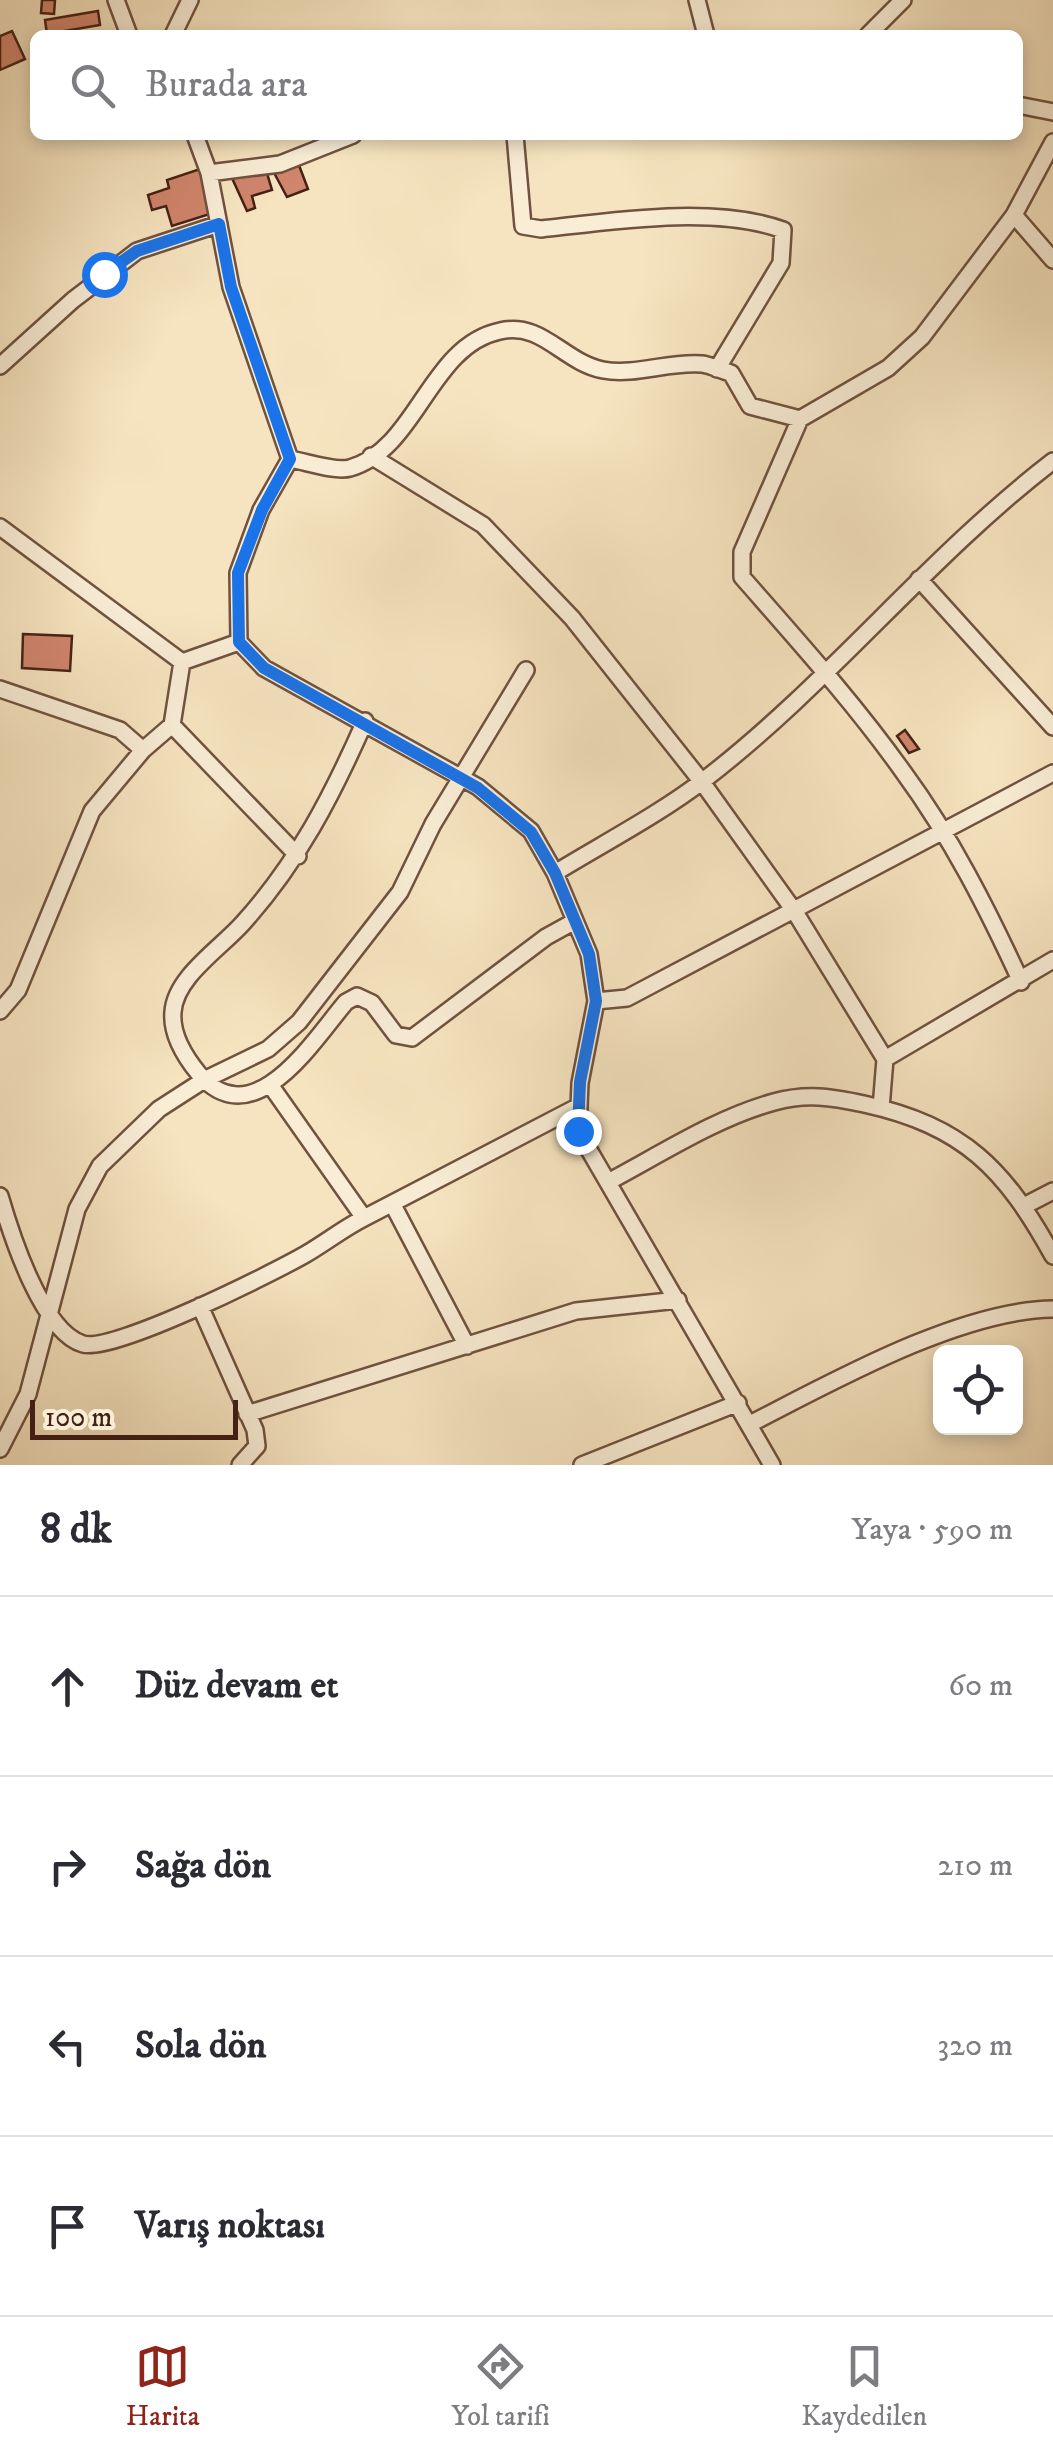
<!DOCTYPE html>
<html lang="tr">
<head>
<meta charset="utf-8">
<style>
	:root { --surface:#fff; --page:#f2f2f3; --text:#2b2b33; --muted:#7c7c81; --line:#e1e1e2; --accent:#8f2418 }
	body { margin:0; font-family:"IM FELL DW Pica",serif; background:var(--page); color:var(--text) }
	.controls { position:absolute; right:30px; bottom:30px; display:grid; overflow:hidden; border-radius:15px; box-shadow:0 5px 15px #0003 }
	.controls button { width:90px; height:90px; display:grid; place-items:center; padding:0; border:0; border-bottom:2px solid var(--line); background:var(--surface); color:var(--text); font:50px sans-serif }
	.scale { position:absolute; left:30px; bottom:25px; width:208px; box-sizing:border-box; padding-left:10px; border:5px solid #442114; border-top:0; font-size:28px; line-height:35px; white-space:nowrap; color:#442114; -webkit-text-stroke:8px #f9edd6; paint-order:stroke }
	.stop { position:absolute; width:30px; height:30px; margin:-22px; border:8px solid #1a73e8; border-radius:50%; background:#fff }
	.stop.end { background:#1a73e8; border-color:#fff; box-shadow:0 2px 10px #0008 }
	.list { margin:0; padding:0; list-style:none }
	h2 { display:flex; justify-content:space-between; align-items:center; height:130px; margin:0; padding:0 40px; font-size:42px }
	h2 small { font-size:32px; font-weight:400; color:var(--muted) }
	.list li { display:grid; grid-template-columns:65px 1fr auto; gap:30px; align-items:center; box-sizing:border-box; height:180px; padding:0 40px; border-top:2px solid var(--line) }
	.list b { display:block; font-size:38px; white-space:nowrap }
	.list em { font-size:32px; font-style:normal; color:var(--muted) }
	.icon { flex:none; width:55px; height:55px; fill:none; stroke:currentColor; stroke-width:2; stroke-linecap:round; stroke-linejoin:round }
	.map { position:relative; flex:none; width:1053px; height:1465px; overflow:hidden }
	.search { position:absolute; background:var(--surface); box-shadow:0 5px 15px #0003; left:30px; right:30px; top:30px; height:110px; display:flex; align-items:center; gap:25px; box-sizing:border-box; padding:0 35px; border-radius:15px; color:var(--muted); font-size:38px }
	.sheet { height:850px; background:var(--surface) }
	nav { display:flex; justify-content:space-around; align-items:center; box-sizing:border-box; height:140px; border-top:2px solid var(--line); background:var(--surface); font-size:28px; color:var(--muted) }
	nav a { display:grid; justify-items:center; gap:5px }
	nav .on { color:var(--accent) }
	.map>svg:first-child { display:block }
	.building { fill:#d0856d; stroke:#442114; stroke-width:2.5 }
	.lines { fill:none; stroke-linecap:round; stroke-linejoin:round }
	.minor-casing { stroke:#70523f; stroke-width:20 }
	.minor { stroke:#f9edd6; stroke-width:15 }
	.route { stroke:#1a73e8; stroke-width:12 }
</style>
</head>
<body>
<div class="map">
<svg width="1053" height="1465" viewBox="0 0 1053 1465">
	<rect width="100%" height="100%" fill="#f6e4c0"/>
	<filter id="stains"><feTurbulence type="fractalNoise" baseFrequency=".002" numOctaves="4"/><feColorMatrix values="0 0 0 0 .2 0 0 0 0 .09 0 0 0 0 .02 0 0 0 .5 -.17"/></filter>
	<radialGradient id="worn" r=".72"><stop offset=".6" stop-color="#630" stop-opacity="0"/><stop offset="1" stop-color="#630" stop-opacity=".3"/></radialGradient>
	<path class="building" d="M 42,0 L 55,0 L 54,14 L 41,13 Z
		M 98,11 L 100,25 L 47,34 L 45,20 Z
		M 12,31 L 25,59 L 0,70 L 0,36 Z
		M 297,160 L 308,189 L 287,197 L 272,169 Z
		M 200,169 L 213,213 L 172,226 L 166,206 L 152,210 L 148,195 L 169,188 L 167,180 Z
		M 266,170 L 272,190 L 252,196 L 255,208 L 247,211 L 232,178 Z
		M 23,634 L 72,636 L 70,671 L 22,668 Z
		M 905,730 L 919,749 L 909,753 L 897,736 Z"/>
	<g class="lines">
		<defs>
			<path id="minor" d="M 116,0 L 129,35
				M 697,0 L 706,35
				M 173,35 L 190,0
				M 868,35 L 903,0
				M 1018,105 L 1053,112
				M 195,135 L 209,173 L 231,287 L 290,459
				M 515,135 L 523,226 L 541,229 C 613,221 714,205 783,230 L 781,263 L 717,369
				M 209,173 L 280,164 L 353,135
				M 1014,215 L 1053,260
				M 0,366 L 73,300 L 137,251 L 219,224
				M 371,456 L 483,525 L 572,618 L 702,782 L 795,912 L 885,1059 L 881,1108
				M 0,527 L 182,662
				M 919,579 L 1053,727
				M 239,642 L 238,573 L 261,510 L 290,459 C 307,462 335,472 350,468 C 418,448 429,346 500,331 C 542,321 563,362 603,370 C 636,376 669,361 702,364 C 711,365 722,371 731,373 L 750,406 L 800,419
				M 0,689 L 120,730 L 143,750
				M 365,721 C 332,796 298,862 243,923 C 221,948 175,977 173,1012 C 171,1034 185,1057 199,1074 C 254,1138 315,1038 346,1002 L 357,996 L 372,1003 L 396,1035 L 412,1038 L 546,937 L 575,921
				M 172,725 L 298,856
				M 555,873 C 604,843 658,815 704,780 C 829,684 928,557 1053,461
				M 1021,982 C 988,910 951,837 904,773 C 855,704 798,641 742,577 L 742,552 L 800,419 L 888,368 L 922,337 L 1014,215 L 1053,142
				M 596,1001 L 627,998 L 1053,773
				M 0,1011 L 18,990 L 92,811 L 143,750 L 172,725 L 182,662 L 239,642 L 264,668 L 478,787 L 531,831 L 555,873 L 589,954 L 596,1001 L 580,1083 L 578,1131 L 772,1465
				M 885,1059 L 1053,960
				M 271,1086 L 364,1218
				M 608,1182 C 661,1154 716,1118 774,1102 C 807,1093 831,1097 864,1104 C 964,1126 1005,1169 1053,1256
				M 0,1196 C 11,1234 42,1332 83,1344 C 113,1353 273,1273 306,1254 C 325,1243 344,1228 364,1218 C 435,1181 507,1144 579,1106
				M 393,1205 L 467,1346
				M 1024,1206 L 1053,1191
				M 200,1306 L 255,1430 L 257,1446 L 240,1465
				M 247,1414 L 576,1311 L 678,1300
				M 750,1424 C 832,1382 960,1310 1053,1309
				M 0,1449 L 28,1394 L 77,1209 L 100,1166 L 159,1109 L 204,1080 L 268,1049 L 299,1022 L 400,892 L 433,824 L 526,670
				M 582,1465 L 738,1403"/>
		</defs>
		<use href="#minor" class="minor-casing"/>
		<use href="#minor" class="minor"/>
	</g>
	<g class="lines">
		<path class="route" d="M 104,274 L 137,251 L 219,224 L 231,287 L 290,459 L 262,510 L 238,573 L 239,642 L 264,668 L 478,788 L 531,832 L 555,873 L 589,954 L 596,1001 L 580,1082 L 578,1131"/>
	</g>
	<rect width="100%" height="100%" filter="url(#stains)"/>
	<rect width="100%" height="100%" fill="url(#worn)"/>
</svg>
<div class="controls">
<button><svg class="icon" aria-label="locate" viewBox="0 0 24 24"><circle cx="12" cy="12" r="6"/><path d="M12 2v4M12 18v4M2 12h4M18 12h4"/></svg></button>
</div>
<div class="scale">100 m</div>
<div class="stop" style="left:104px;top:274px"></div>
<div class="stop end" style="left:578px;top:1131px"></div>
<div class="search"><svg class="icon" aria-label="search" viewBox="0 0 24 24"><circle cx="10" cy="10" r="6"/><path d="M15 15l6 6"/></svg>Burada ara</div>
</div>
<section class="sheet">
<h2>8 dk<small>Yaya · 590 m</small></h2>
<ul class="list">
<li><svg class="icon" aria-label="ahead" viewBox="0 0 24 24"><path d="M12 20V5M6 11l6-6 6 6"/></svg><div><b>Düz devam et</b></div><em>60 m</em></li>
<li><svg class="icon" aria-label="right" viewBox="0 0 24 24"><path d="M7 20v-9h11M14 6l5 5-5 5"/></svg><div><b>Sağa dön</b></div><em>210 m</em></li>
<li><svg class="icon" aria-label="left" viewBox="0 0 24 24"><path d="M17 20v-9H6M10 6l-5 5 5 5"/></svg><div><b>Sola dön</b></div><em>320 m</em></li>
<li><svg class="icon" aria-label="arrive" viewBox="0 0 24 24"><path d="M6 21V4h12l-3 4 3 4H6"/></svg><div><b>Varış noktası</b></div></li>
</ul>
</section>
<nav>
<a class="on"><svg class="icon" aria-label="map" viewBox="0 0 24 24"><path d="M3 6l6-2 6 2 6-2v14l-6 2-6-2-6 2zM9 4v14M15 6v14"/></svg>Harita</a>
<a><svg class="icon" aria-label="directions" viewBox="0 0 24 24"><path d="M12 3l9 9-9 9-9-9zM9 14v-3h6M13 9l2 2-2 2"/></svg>Yol tarifi</a>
<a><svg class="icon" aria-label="saved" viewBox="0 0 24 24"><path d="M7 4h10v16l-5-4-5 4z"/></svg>Kaydedilen</a>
</nav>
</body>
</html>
